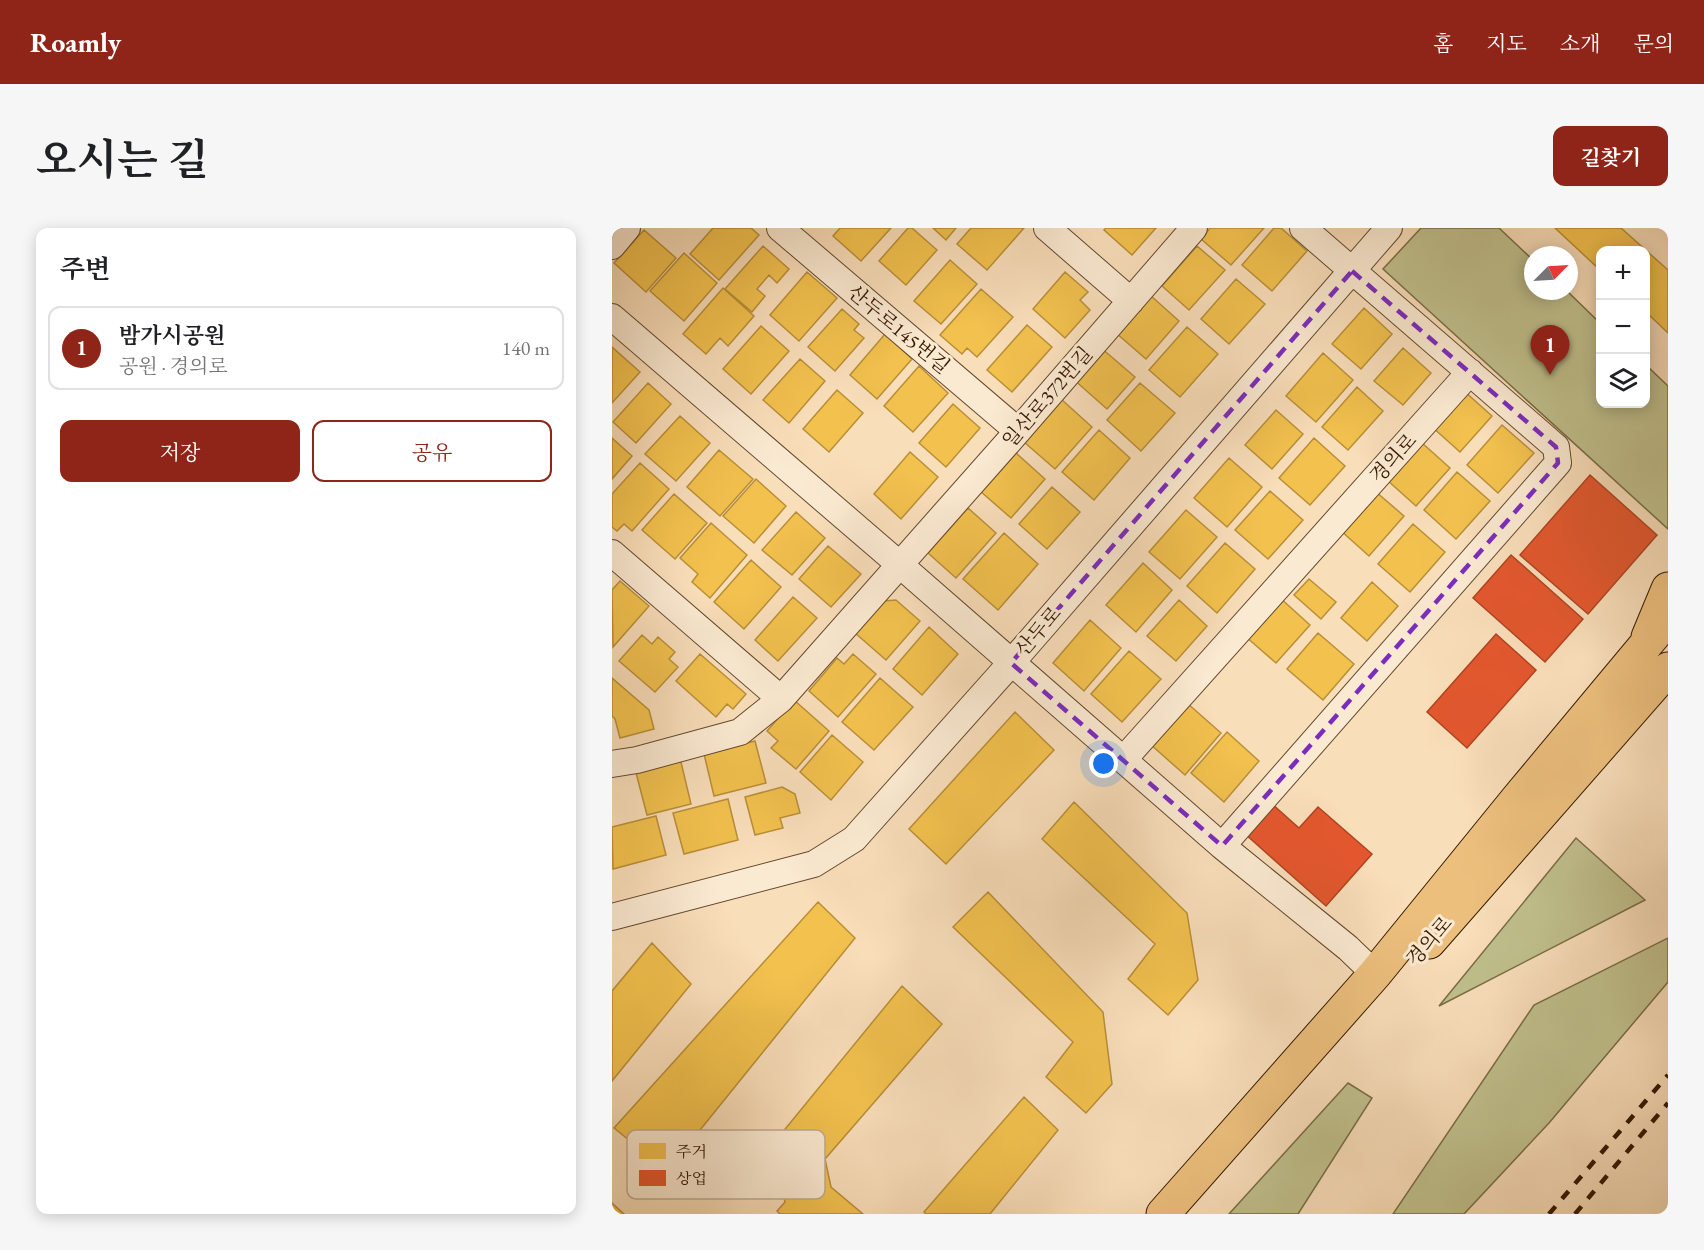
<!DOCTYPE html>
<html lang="ko">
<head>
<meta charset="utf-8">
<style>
	:root { --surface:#fff; --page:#f6f6f6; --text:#202124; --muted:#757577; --line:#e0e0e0; --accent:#8f2418 }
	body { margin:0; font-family:"EB Garamond","Noto Serif KR",serif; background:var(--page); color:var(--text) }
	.controls { position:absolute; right:18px; top:18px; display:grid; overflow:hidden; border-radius:12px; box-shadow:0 3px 15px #0003 }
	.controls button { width:54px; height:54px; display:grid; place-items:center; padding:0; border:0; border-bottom:2px solid var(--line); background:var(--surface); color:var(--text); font:30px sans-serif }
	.compass { position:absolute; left:912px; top:18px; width:54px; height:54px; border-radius:50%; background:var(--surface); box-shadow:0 3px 15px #0003; rotate:66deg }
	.you { position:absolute; left:492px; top:536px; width:21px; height:21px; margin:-15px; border:4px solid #fff; border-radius:50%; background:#1a73e8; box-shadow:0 0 0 9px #1a73e833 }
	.badge { display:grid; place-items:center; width:39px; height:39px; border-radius:50%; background:var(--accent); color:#fff; font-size:20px; font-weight:700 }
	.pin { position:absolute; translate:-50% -50px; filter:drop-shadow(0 2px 3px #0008) }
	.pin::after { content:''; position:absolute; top:32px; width:21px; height:18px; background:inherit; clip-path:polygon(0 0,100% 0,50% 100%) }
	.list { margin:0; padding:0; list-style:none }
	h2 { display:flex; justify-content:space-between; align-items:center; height:78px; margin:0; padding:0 24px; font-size:26px }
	h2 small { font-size:20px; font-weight:400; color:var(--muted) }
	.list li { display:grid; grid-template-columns:39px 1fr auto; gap:18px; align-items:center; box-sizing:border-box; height:84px; margin:0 12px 12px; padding:0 12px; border:2px solid var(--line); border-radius:12px }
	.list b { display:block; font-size:22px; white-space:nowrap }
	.list p { margin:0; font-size:20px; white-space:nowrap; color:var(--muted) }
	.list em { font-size:20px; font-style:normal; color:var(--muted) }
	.actions { display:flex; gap:12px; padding:18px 24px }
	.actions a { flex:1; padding:14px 0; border:2px solid var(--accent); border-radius:12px; text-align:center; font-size:21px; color:var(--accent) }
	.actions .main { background:var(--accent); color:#fff }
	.icon { flex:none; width:33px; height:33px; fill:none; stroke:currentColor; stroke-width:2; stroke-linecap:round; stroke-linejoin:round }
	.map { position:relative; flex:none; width:1056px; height:986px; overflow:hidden; border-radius:12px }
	header { display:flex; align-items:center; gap:36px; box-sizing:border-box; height:84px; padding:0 30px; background:var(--accent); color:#fff }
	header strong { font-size:28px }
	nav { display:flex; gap:33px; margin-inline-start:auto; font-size:21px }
	.intro { display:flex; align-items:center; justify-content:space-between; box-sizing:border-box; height:144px; padding:0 36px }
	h1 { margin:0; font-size:42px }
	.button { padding:15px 27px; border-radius:12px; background:var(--accent); color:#fff; font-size:21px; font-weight:700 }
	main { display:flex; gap:36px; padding:0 36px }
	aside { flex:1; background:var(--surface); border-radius:12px; box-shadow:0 3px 15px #0003 }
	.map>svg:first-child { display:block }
	.green { fill:#c0c08d; stroke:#7a6c46; stroke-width:1.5 }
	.homes { fill:#f2c14e; stroke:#b98e37; stroke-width:1.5 }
	.shops { fill:#e4572e; stroke:#af4420; stroke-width:1.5 }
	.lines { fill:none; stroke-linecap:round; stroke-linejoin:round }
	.street-casing { stroke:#644a2e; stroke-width:28 }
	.primary-casing { stroke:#331800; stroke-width:35 }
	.street { stroke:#fbead2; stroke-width:26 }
	.primary { stroke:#ecbf7d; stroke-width:33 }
	.rail { stroke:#331800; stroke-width:4.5; stroke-dasharray:10 10; stroke-linecap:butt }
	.marked { fill:none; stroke:#7b2cbf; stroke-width:4.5; stroke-dasharray:12 8; stroke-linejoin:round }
	.labels { text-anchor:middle; stroke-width:6; stroke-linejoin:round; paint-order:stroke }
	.street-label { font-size:20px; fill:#331800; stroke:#fbead2 }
	.key { fill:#fbead2; stroke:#bfab93; stroke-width:1.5 }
	.key-label { font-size:16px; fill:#331800 }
</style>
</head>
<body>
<header>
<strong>Roamly</strong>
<nav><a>홈</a><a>지도</a><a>소개</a><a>문의</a></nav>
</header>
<div class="intro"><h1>오시는 길</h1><a class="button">길찾기</a></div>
<main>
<aside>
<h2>주변<small></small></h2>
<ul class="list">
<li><span class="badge">1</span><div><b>밤가시공원</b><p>공원 · 경의로</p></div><em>140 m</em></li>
</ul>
<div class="actions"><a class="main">저장</a><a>공유</a></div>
</aside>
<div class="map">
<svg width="1056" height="986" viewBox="0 0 1056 986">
	<rect width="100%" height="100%" fill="#f9deba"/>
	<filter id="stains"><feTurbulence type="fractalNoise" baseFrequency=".00333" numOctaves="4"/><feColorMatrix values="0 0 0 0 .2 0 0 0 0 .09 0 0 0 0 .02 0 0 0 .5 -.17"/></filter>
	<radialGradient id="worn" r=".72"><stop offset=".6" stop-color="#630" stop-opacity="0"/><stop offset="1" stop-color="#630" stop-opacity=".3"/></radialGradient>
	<path class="green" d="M 809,0 L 887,0 L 921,32 L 921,63 L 955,63 L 988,95 L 988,176 L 1034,176 L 1034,137 L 1056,158 L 1056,301 L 771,41 Z
		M 964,610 L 1033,672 L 827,778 Z
		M 1056,710 L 1056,754 L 937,895 L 852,986 L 781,986 L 922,777 Z
		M 736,855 L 760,870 L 686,986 L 617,986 Z"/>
	<path class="homes" d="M 101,0 L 139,0 L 147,7 L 107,52 L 78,26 Z
		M 228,0 L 279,0 L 249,33 L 221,8 Z
		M 296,0 L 300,0 L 325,22 L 294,57 L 267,33 Z
		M 321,0 L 344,0 L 334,12 Z
		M 359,0 L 412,0 L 375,42 L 345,16 Z
		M 494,0 L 544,0 L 520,27 L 492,2 Z
		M 598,0 L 652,0 L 619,37 L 589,11 Z
		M 662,0 L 669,0 L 695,23 L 660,63 L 630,37 Z
		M 943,0 L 1009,0 L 1056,42 L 1056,105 L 1034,84 L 1034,22 L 988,22 L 988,42 Z
		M 32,2 L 64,30 L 34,64 L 2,35 Z
		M 151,18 L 177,41 L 165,55 L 157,47 L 145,61 L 153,68 L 140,84 L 113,61 Z
		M 585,18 L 613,42 L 577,82 L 550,58 Z
		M 72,25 L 105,55 L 72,93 L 38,63 Z
		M 338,32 L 365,56 L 329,96 L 302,73 Z
		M 195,44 L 225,70 L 187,113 L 158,87 Z
		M 453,44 L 476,64 L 468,72 L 478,82 L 453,110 L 421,81 Z
		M 624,51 L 653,76 L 617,116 L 589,91 Z
		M 111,60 L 142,88 L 116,118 L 108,110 L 94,126 L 71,106 Z
		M 369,61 L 401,89 L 365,129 L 355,120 L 350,126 L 328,107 Z
		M 538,67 L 567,93 L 534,131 L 504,105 Z
		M 752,80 L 780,106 L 749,141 L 720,116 Z
		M 230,81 L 247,96 L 242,102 L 252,110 L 223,143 L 196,119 Z
		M 415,97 L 440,119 L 400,164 L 375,142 Z
		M 149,98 L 177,123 L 139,166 L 111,141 Z
		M 575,99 L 606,126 L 568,169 L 537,142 Z
		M 273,106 L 300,131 L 265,171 L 238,147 Z
		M 0,119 L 28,144 L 0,175 Z
		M 488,119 L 523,149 L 495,181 L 460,150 Z
		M 791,120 L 819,145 L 791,177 L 762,153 Z
		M 711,125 L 741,152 L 704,194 L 674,168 Z
		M 188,131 L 213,153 L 177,195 L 151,172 Z
		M 307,138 L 336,165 L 301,204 L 272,178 Z
		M 36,155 L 59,176 L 24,215 L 1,194 Z
		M 528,155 L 563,185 L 529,223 L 495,192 Z
		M 745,159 L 771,183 L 736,222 L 710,199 Z
		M 225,162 L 251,185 L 217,224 L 191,201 Z
		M 851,162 L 880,188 L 848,224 L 819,198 Z
		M 449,171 L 480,199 L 443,241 L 412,214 Z
		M 341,176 L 368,200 L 334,239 L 307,215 Z
		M 664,182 L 691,206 L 660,241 L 633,217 Z
		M 68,188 L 98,215 L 64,253 L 33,226 Z
		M 890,197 L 922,225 L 886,265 L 855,237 Z
		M 487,202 L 518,230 L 482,272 L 450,244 Z
		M 0,210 L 20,228 L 0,251 Z
		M 702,210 L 733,238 L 698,277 L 667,250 Z
		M 809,214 L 838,240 L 804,278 L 775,252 Z
		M 107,222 L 141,251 L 108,288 L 75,259 Z
		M 298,224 L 326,249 L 289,291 L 262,266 Z
		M 403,224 L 433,251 L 399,290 L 368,263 Z
		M 617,230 L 650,259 L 615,299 L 582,270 Z
		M 28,235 L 57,261 L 20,303 L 12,296 L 5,303 L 0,299 L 0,266 Z
		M 845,244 L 878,273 L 844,311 L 812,282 Z
		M 144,251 L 174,278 L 142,315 L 111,288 Z
		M 440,259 L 468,284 L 435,321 L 407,296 Z
		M 658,263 L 691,292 L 656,331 L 623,302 Z
		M 763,263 L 792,288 L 757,328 L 728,302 Z
		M 62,266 L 95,295 L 63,331 L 30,302 Z
		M 356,280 L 384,305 L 344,350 L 316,325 Z
		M 574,282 L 605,309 L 568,351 L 537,324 Z
		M 184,284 L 213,310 L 180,347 L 150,322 Z
		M 99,295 L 135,327 L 98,370 L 80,354 L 86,346 L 68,330 Z
		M 801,296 L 833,324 L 798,364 L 766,336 Z
		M 392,305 L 426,336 L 386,382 L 351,351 Z
		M 613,315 L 643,341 L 605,385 L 575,358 Z
		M 216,318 L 249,346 L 219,379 L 187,351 Z
		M 139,332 L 169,359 L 132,401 L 102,374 Z
		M 531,335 L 560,362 L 524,404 L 494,377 Z
		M 697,351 L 724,374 L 709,391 L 682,367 Z
		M 8,353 L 37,378 L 1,419 L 0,362 Z
		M 760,354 L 786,378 L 755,413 L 729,390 Z
		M 181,369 L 205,390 L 166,433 L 143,412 Z
		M 667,369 L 698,397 L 664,435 L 633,408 Z
		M 284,372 L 308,393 L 274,432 L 243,405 L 271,373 Z
		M 567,372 L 595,398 L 564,433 L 535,408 Z
		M 478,392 L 509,420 L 472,463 L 441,435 Z
		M 317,399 L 346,426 L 310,467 L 281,441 Z
		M 706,405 L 742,436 L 711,472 L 675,441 Z
		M 30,407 L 40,416 L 46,409 L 63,424 L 57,431 L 66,439 L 43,464 L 7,433 Z
		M 517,423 L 549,451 L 510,494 L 479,466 Z
		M 88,426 L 134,466 L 121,481 L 115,476 L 104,489 L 64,453 Z
		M 241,426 L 264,446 L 226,489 L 197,463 L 225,430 L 232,436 Z
		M 0,450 L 37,482 L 42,501 L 8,510 L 3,491 L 0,488 Z
		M 268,450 L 301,479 L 262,522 L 230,494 Z
		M 182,472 L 217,503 L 184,541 L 159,520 L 166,513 L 155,503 Z
		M 575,475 L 609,505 L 573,547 L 538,516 Z
		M 403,484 L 442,522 L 334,636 L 297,601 Z
		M 615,504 L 647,533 L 612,574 L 579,545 Z
		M 220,507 L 251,534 L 219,572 L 188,544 Z
		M 143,513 L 154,555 L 102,568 L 92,526 Z
		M 68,530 L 79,576 L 35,587 L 23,541 Z
		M 170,559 L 183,566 L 188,585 L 168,590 L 171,600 L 143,607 L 133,569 Z
		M 116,571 L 126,612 L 72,626 L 61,585 Z
		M 462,574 L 575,685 L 586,752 L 556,787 L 516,751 L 543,716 L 430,611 Z
		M 44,588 L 54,627 L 1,641 L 0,599 Z
		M 376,664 L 491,784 L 500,856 L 474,885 L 434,849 L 461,814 L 341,699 Z
		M 206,674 L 243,710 L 55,943 L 2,900 Z
		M 40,715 L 79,756 L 0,853 L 0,763 Z
		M 290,758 L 330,796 L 213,931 L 219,959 L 251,986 L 168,986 L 165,983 L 173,974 L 164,933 L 156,922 Z
		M 412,869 L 446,902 L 378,986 L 314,986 L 312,984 Z
		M 0,975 L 12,986 L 0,986 Z"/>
	<path class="shops" d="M 978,247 L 1045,307 L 976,386 L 908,327 Z
		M 899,327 L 971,391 L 933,434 L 861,370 Z
		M 884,406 L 924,442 L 855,520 L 815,484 Z
		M 659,575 L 687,600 L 706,579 L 760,626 L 714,678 L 632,605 Z"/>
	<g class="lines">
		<defs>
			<path id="street" d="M 168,0 L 406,203
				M 435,0 L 519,73
				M 0,18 L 15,0
				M 0,89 L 287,336 L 610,618 L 736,720 L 763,746
				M 0,325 L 169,471
				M 511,532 L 858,144
				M 0,536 L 25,532 L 128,504 L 169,471 L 406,203 L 582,0
				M 610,618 L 946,235 L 944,219 L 691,0
				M 0,689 L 202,636 L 242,611 L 399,435 L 777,0"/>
			<path id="primary" d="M 1036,409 L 1056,361
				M 817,714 L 1056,441
				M 551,986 L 763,746 L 906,570 L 1056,390"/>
		</defs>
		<use href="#street" class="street-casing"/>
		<use href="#primary" class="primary-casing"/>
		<use href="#street" class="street"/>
		<use href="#primary" class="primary"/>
		<path class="rail" d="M 937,986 L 1056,847
			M 963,986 L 1056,875"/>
	</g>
	<path class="marked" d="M 740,43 L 944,219 L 946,235 L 610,618 L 399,435 Z"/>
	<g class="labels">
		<g class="street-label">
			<text transform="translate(287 101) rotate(40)" y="7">산두로145번길</text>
			<text transform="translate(435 169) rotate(-49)" y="7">일산로372번길</text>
			<text transform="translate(781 230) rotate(-48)" y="7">경의로</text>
			<text transform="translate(426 403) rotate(-49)" y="7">산두로</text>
			<text transform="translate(817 713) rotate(-49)" y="7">경의로</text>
		</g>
	</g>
	<rect x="15" y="902" width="198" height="69" rx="9" class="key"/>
	<rect x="27" y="915" width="27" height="16" fill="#f2c14e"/>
	<rect x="27" y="942" width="27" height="16" fill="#e4572e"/>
	<g class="key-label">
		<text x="64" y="929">주거</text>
		<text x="64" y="956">상업</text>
	</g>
	<rect width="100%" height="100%" filter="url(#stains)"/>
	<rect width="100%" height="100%" fill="url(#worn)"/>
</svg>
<div class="controls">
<button>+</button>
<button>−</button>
<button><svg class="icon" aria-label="layers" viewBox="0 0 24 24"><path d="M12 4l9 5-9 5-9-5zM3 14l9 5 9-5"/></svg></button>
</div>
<svg class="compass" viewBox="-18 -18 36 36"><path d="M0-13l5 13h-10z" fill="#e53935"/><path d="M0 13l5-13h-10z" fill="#757577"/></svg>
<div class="you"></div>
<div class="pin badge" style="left:938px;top:147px">1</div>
</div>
</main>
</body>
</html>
